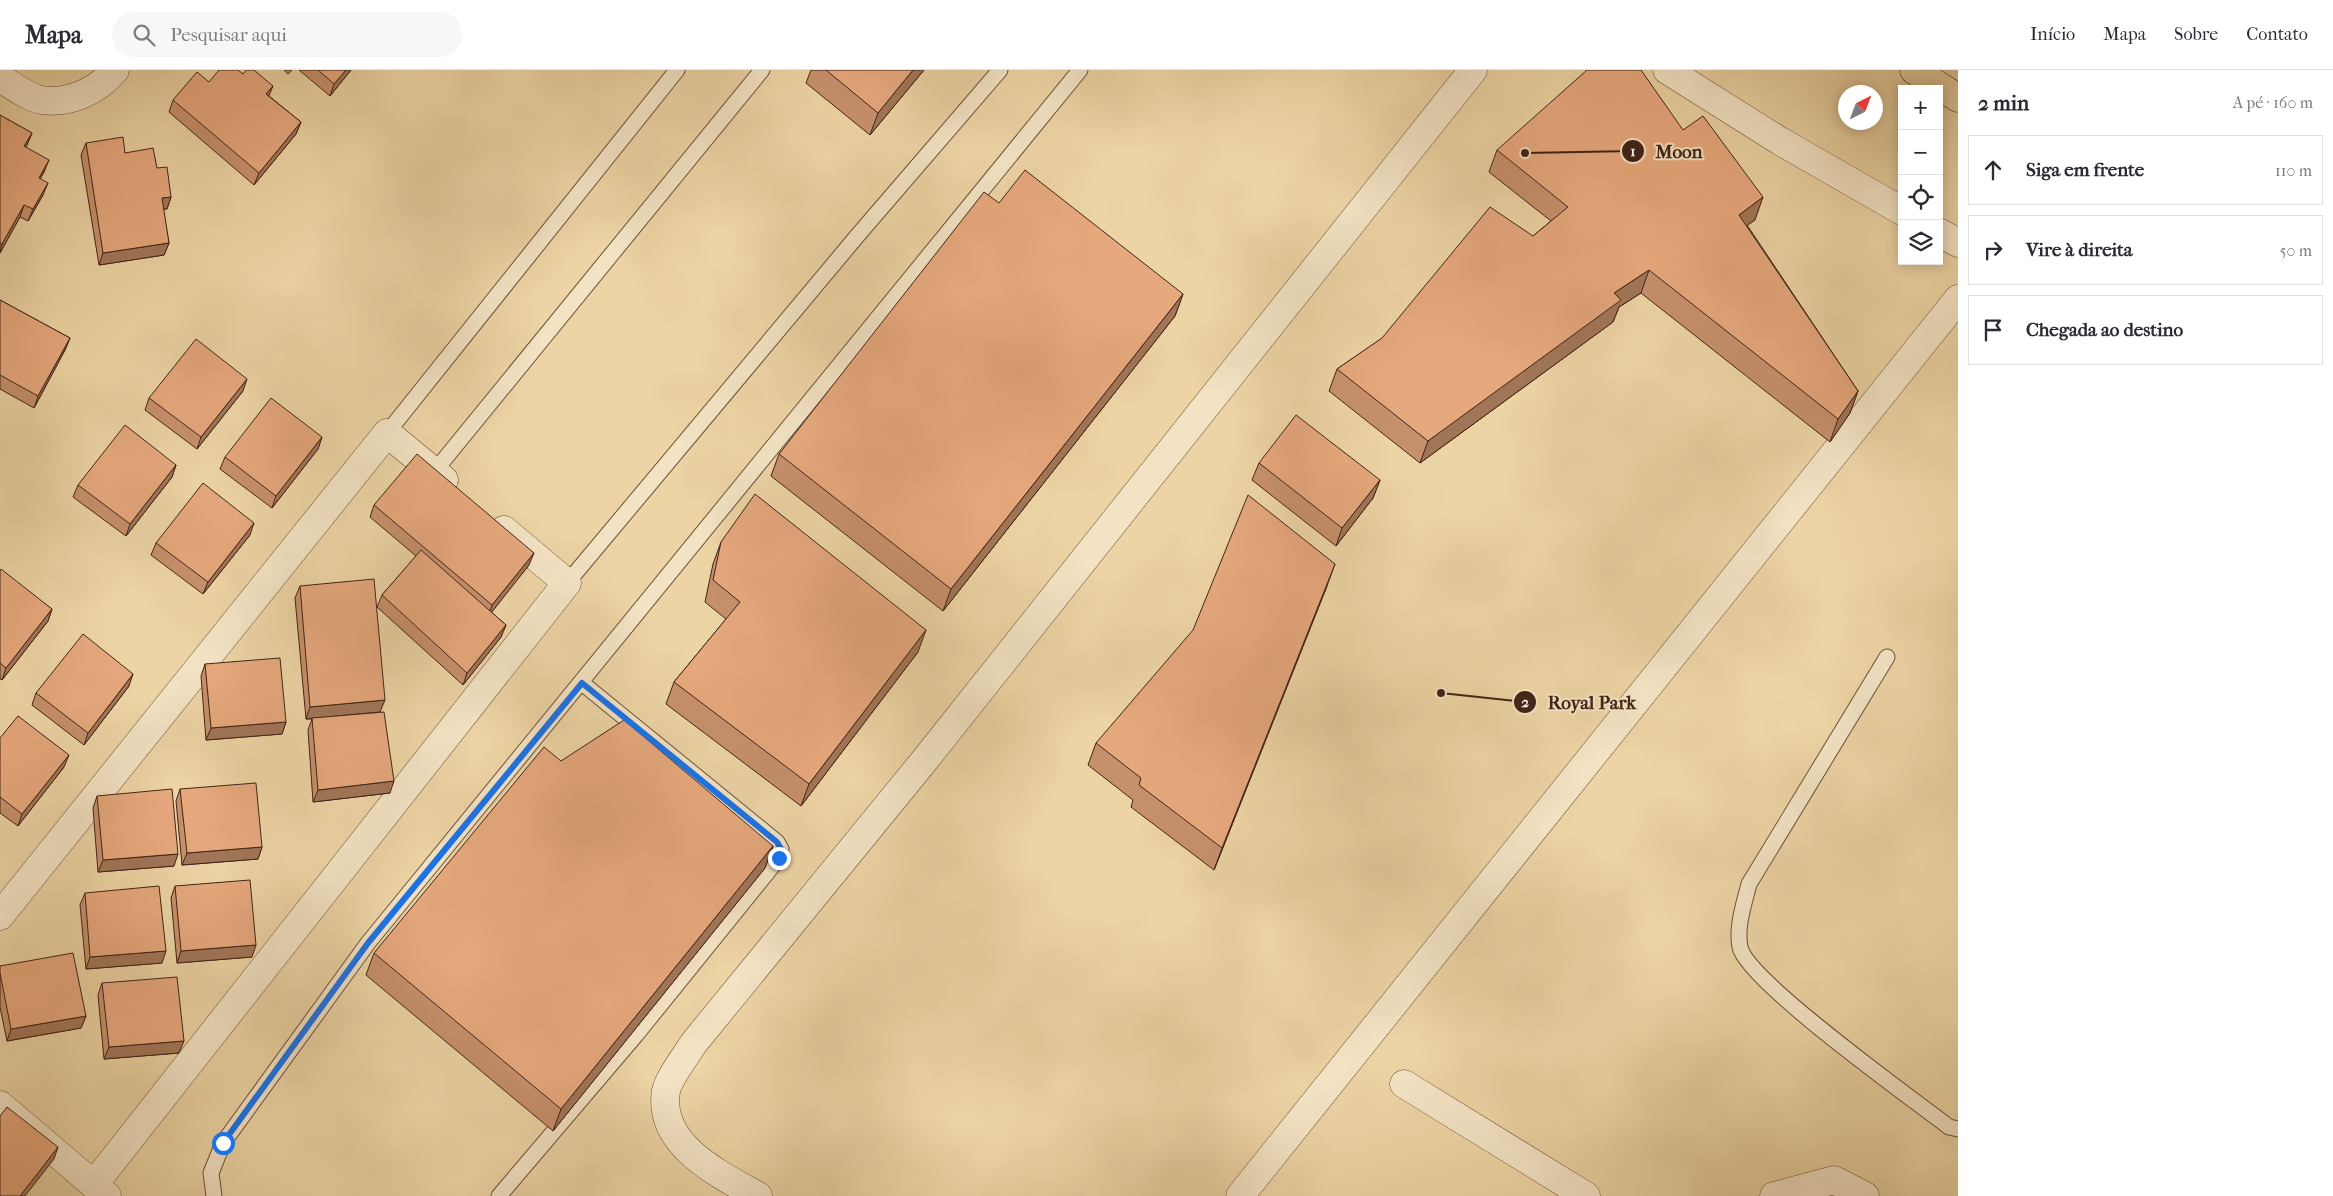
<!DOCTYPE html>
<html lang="pt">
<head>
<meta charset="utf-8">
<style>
	:root { --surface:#fff; --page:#f7f7f7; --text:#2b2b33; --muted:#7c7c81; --line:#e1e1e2 }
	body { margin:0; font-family:"IM FELL French Canon",serif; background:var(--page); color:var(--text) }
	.controls { position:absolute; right:15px; top:15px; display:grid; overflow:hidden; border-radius:0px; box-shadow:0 2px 12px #0003 }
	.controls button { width:45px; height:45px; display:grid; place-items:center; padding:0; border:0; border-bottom:1px solid var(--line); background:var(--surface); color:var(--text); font:25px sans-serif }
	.compass { position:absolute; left:1838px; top:15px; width:45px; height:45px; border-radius:50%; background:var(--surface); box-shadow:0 2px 12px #0003; rotate:42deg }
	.stop { position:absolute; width:15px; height:15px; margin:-11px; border:4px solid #1a73e8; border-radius:50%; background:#fff }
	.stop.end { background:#1a73e8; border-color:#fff; box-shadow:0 1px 5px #0008 }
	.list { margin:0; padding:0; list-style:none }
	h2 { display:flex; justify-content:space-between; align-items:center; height:65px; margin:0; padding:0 20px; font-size:21px }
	h2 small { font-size:16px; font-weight:400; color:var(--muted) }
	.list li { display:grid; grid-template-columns:32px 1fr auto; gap:15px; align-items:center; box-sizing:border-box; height:70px; margin:0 10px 10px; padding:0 10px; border:1px solid var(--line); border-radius:0px }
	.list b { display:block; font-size:19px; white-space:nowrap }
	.list em { font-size:16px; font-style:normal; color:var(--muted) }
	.icon { flex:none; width:28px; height:28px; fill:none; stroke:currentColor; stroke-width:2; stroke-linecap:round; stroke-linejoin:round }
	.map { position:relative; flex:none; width:1958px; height:1126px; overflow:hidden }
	header { display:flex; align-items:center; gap:30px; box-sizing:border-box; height:70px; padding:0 25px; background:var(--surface); border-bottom:1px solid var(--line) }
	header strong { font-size:24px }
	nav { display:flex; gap:28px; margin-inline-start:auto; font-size:18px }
	.search { width:350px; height:45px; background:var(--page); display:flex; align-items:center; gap:12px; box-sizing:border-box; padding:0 18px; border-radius:28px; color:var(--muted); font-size:19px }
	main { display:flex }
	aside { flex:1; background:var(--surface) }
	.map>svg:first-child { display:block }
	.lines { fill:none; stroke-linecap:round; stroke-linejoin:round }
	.lane-casing { stroke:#6c503a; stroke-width:17 }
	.street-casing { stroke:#6c503a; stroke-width:29 }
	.highway-casing { stroke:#412417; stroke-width:29 }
	.lane { stroke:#f3e3c4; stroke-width:15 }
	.street { stroke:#f3e3c4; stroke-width:28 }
	.highway { stroke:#edd4a4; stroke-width:28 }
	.wall { fill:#c6906c; stroke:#412417 }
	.shaded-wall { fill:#a17658; stroke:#412417 }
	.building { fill:#e6a87d; stroke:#412417 }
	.route { stroke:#1a73e8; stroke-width:6 }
	.leader { fill:none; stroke:#412417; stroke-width:2 }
	.callout-dot { fill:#412417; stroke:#f3e3c4; stroke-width:2 }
	.mark-label { font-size:15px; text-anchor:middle; font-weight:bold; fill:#fff }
	.callout-label { font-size:19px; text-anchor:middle; font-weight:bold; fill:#412417; stroke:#f3e3c4; stroke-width:4; stroke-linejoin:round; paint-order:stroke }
</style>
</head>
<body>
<header>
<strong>Mapa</strong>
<div class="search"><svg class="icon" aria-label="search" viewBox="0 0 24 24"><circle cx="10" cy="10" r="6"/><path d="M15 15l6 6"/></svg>Pesquisar aqui</div>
<nav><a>Início</a><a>Mapa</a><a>Sobre</a><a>Contato</a></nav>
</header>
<main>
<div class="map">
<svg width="1958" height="1126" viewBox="0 0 1958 1126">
	<rect width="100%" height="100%" fill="#edd4a4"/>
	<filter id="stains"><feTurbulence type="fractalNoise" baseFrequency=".004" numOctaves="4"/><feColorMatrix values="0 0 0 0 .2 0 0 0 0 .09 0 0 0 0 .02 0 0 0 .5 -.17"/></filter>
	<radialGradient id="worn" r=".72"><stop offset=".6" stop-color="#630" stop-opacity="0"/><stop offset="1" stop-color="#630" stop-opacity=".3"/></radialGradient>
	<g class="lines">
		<defs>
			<path id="lane" d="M 387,363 L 677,0
				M 434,402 L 762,0
				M 567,513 L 858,165 L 1000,0
				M 1887,587 L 1749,814 C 1744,834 1736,857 1740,877 C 1746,910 1914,1030 1949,1057 L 1958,1059
				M 214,1126 L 211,1103 L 223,1073 L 368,873 L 1080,0
				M 499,1126 L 636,965 L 779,788 L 781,779 L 777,772 L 582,613"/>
			<path id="street" d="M 1667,0 L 1780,71 L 1902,141
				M 0,8 C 10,14 31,29 42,30 C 69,34 98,21 115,0
				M 1939,162 L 1958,173
				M 0,846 L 387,363 L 444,410
				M 1404,1014 L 1586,1126
				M 0,1035 L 107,1126
				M 95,1113 L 567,513 L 504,460
				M 758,1126 C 719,1104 657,1075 666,1021 C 668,1009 686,986 693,974 L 924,691 L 1473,0
				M 1240,1126 L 1958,229
				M 1774,1126 L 1834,1110 L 1865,1126"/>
			<path id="highway" d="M 1914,0 L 1958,28"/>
		</defs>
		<use href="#lane" class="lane-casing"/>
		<use href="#street" class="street-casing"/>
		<use href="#highway" class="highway-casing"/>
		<use href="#lane" class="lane"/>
		<use href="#street" class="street"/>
		<use href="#highway" class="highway"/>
	</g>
	<path class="wall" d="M 284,0 L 292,0 L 288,4 Z
		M 299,0 L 351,0 L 330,26 Z
		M 811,0 L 924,0 L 870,65 L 806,13 Z
		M 209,12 L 269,26 L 301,52 L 296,64 L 254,115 L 169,42 L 173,30 Z
		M 0,45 L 32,63 L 26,77 L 44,102 L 40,109 L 43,125 L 28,151 L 20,147 L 0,183 Z
		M 1683,60 L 1755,150 L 1747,155 L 1858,321 L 1850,343 L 1830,372 L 1641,223 L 1619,237 L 1613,252 L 1420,393 L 1329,321 L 1337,299 L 1533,166 L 1551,151 L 1489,102 L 1497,80 Z
		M 86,73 L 125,83 L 157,98 L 171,127 L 167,139 L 163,139 L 169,173 L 164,185 L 99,195 L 81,85 Z
		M 999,133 L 1183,224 L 1175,246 L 943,541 L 771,406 L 779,384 Z
		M 0,230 L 70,268 L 65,280 L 34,338 L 0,319 Z
		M 243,321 L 197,379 L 145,340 L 149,328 Z
		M 322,367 L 318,379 L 272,438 L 220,399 L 225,387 Z
		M 1259,393 L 1380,410 L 1373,428 L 1336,476 L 1252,410 Z
		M 176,395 L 172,407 L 126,466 L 73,427 L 78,415 Z
		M 374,435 L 529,495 L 491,542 L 506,555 L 501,567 L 463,615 L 377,537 L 382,525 L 416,486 L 370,447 Z
		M 250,465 L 203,524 L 151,485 L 156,473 Z
		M 721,472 L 918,582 L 801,736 L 666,634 L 674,612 L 726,549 L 705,532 L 713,494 Z
		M 0,501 L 52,539 L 48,551 L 2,610 L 0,609 Z
		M 300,516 L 380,642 L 390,723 L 313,732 L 308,660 L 312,649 L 306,649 L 295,528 Z
		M 1327,516 L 1214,800 L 1131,737 L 1133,730 L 1088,695 L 1096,673 Z
		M 205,594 L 286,652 L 282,664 L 206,670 L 201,606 Z
		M 129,616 L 84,675 L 32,635 L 36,623 Z
		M 0,668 L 64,697 L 18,756 L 0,743 Z
		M 561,691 L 773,776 L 765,798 L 553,1061 L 366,905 L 374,883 Z
		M 180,719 L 262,777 L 258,789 L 182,795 L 176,731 Z
		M 97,726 L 174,796 L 98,802 L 93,738 Z
		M 175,816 L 252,887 L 177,893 L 171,828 Z
		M 85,823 L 162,893 L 86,899 L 80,835 Z
		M 0,896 L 86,946 L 81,958 L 7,971 L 0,937 Z
		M 102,913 L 179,983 L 104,989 L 98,925 Z"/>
	<path class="shaded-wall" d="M 346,0 L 351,0 L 330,26 L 334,14 Z
		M 913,0 L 924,0 L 870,65 L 878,43 Z
		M 273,16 L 268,28 L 266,24 Z
		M 301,52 L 296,64 L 254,115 L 259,103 Z
		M 32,63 L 27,75 L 19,89 L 24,76 Z
		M 49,90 L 44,102 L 34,120 L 39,108 Z
		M 48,113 L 43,125 L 28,151 L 33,139 Z
		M 171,127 L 167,139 L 157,140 L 162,128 Z
		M 1763,127 L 1755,150 L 1731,167 L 1739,145 Z
		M 24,135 L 20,147 L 0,183 L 2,174 Z
		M 169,173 L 164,185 L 99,195 L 103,183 Z
		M 1649,200 L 1641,223 L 1619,237 L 1613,252 L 1420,393 L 1428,371 L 1614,223 Z
		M 1183,224 L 1175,246 L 943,541 L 951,519 Z
		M 70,268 L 65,280 L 34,338 L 38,326 Z
		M 247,309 L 243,321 L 197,379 L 201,367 Z
		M 1858,321 L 1850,343 L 1830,372 L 1838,349 Z
		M 322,367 L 318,379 L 272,438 L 276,426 Z
		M 176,395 L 172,407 L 126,466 L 130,454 Z
		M 1380,410 L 1373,428 L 1336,476 L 1342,458 Z
		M 254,453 L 250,465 L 203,524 L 208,512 Z
		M 534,483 L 529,495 L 488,547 L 492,535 Z
		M 1335,494 L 1327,516 L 1214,800 L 1222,778 Z
		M 52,539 L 48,551 L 2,610 L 6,598 Z
		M 506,555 L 501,567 L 463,615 L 467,603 Z
		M 926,560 L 918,582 L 801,736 L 809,714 Z
		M 133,604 L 129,616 L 84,675 L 88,663 Z
		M 385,630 L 380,642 L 306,649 L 310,637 Z
		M 286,652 L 282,664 L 206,670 L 211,658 Z
		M 69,685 L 64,697 L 18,756 L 22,744 Z
		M 394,711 L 390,723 L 313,732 L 318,720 Z
		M 773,776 L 765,798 L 553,1061 L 561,1039 Z
		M 262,777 L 258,789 L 182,795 L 187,783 Z
		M 178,784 L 174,796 L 98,802 L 103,790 Z
		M 256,875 L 252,887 L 177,893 L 181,881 Z
		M 166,881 L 162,893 L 86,899 L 90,887 Z
		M 86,946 L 81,958 L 7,971 L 11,959 Z
		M 184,971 L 179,983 L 104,989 L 109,977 Z
		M 58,1077 L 54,1089 L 25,1126 L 20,1126 Z"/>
	<path class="building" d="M 219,0 L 238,0 L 243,4 L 246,0 L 254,0 L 273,16 L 266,24 L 301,52 L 259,103 L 173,30 L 197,2 L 209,12 Z
		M 318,0 L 346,0 L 334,14 Z
		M 826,0 L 913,0 L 878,43 Z
		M 1587,0 L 1641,0 L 1683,60 L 1703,46 L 1763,127 L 1739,145 L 1858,321 L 1838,349 L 1649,200 L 1614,223 L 1621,230 L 1428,371 L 1337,299 L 1382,268 L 1490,137 L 1533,166 L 1568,137 L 1497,80 Z
		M 0,45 L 32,63 L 24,76 L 49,90 L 39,108 L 48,113 L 33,139 L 24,135 L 2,174 L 0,173 Z
		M 123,67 L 125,83 L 153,78 L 157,98 L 167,97 L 171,127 L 162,128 L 169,173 L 103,183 L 86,73 Z
		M 1025,100 L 1183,224 L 951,519 L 779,384 L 984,122 L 999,133 Z
		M 0,230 L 70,268 L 38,326 L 0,305 Z
		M 196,269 L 247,309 L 201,367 L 149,328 Z
		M 271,328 L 322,367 L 276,426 L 225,387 Z
		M 1296,345 L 1380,410 L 1342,458 L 1259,393 Z
		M 125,355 L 176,395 L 130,454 L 78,415 Z
		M 417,384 L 534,483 L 492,535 L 374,435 Z
		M 203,413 L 254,453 L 208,512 L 156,473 Z
		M 755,424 L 926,560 L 809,714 L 674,612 L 740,532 L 713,510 L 721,472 Z
		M 1248,425 L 1335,494 L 1222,778 L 1139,715 L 1141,708 L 1096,673 L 1193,560 Z
		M 421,480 L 506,555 L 467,603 L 382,525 Z
		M 1,499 L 52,539 L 6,598 L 0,593 L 0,501 Z
		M 374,509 L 385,630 L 310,637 L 300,516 Z
		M 83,564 L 133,604 L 88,663 L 36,623 Z
		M 280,588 L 286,652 L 211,658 L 205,594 Z
		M 384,642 L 394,711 L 318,720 L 312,648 Z
		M 18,646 L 69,685 L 22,744 L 0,727 L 0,668 Z
		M 624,650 L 773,776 L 561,1039 L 374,883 L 544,677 L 561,691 Z
		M 256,713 L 262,777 L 187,783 L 180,719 Z
		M 172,719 L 178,784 L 103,790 L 97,726 Z
		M 250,810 L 256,875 L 181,881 L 175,816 Z
		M 159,816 L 166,881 L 90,887 L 85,823 Z
		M 73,883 L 86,946 L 11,959 L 0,903 L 0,896 Z
		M 177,907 L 184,971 L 109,977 L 102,913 Z
		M 7,1037 L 58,1077 L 20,1126 L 0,1126 L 0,1046 Z"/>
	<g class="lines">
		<path class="route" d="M 223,1073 L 368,873 L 582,613 L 777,772 L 781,779 L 779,788"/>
	</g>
	<path class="leader" d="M1525 83L1633 81M1441 623L1525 632"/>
	<g class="callout-dot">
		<circle cx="1525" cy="83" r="5"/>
		<circle cx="1441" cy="623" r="5"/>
		<circle cx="1633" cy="81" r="12"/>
		<circle cx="1525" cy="632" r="12"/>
	</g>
	<g class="mark-label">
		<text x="1633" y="86">1</text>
		<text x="1525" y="637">2</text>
	</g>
	<g class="callout-label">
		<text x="1679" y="88">Moon</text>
		<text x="1592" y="639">Royal Park</text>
	</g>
	<rect width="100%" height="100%" filter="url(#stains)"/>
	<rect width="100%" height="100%" fill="url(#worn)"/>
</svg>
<div class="controls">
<button>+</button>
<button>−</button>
<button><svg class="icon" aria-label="locate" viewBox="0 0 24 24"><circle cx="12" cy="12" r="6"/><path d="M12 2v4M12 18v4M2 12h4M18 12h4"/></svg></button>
<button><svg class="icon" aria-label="layers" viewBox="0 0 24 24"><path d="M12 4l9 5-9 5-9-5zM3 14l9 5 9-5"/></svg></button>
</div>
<svg class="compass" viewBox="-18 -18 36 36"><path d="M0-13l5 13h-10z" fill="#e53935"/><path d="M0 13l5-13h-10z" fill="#7c7c81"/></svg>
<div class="stop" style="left:223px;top:1073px"></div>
<div class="stop end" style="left:779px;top:788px"></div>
</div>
<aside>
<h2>2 min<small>A pé · 160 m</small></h2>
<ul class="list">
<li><svg class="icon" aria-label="ahead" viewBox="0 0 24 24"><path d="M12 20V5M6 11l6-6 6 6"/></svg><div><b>Siga em frente</b></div><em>110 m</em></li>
<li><svg class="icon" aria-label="right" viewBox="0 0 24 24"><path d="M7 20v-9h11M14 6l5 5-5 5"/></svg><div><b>Vire à direita</b></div><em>50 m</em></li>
<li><svg class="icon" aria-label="arrive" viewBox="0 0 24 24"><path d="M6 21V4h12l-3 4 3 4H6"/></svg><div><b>Chegada ao destino</b></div></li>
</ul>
</aside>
</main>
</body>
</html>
